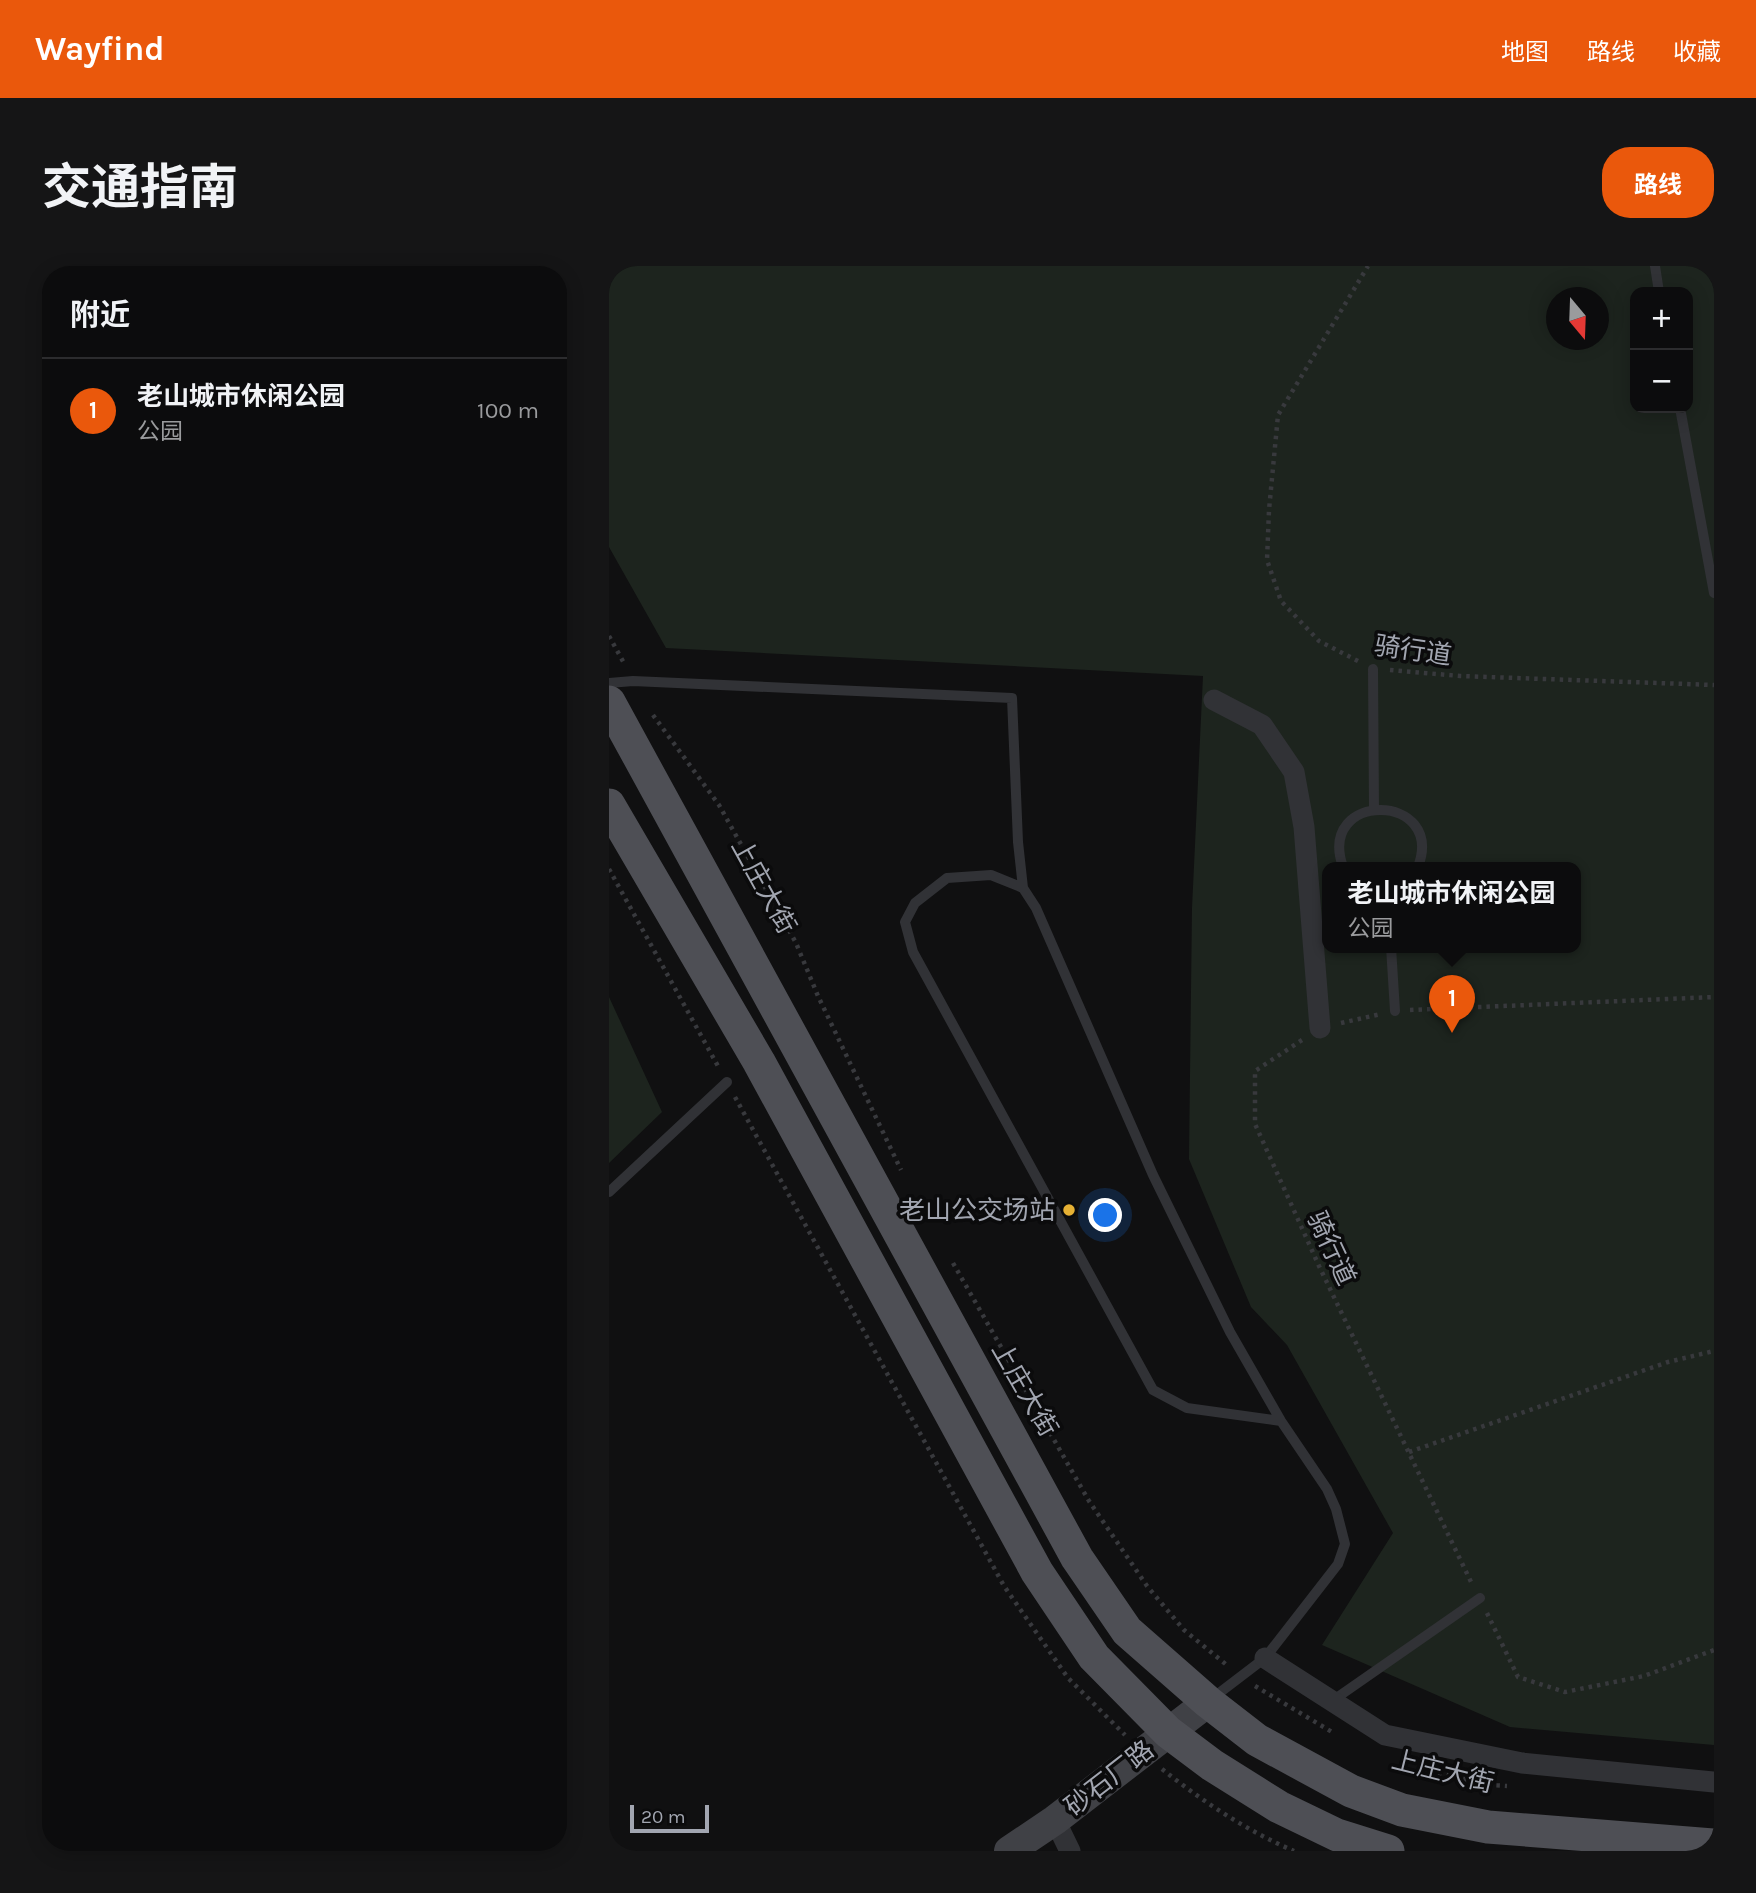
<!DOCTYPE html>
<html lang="zh">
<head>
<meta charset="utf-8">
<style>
	:root { --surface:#0c0c0d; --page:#151516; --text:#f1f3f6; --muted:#9a9b9d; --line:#2c2c2e; --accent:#ea580c }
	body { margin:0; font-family:Karla,"Noto Sans SC",sans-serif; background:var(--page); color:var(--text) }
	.controls { position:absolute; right:21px; top:21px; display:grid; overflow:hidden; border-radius:14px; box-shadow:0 4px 18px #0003 }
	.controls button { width:63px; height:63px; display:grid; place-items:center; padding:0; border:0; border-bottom:2px solid var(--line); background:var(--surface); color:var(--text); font:35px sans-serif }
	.compass { position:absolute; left:937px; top:21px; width:63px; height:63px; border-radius:50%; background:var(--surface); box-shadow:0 4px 18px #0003; rotate:161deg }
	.scale { position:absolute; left:21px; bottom:18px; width:79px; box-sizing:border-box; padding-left:7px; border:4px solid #a2a6b1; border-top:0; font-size:19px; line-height:24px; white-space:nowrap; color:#a2a6b1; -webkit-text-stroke:5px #0b0b0c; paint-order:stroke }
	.you { position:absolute; left:497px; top:950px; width:24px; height:24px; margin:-18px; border:5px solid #fff; border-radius:50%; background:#1a73e8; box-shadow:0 0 0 10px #1a73e833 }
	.badge { display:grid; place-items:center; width:46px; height:46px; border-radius:50%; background:var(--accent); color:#fff; font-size:23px; font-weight:700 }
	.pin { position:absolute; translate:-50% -58px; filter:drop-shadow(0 2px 4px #0008) }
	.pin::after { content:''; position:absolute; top:37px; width:24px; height:21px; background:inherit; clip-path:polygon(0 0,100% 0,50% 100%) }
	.popup { position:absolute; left:713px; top:596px; width:259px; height:91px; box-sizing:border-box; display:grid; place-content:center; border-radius:14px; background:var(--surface); filter:drop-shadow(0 2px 5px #0005); font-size:23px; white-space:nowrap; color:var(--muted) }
	.popup b { font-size:26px; color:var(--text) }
	.popup::after { content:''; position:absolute; left:50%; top:100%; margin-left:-14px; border:14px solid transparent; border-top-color:var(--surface) }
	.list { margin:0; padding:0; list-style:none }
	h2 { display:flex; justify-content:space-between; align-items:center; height:91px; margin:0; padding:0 28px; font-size:30px }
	h2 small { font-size:23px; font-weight:400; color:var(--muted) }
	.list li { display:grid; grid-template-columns:46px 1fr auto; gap:21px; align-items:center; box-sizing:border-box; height:105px; padding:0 28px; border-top:2px solid var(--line) }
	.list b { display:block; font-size:26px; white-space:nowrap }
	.list p { margin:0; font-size:23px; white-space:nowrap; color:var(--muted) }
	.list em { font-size:23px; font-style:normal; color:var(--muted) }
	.map { position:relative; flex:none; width:1105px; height:1585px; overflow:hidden; border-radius:28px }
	header { display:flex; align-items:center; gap:42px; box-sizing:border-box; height:98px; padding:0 35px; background:var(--accent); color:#fff }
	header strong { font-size:33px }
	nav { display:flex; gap:38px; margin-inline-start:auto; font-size:24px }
	.intro { display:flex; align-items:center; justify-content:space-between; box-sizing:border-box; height:168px; padding:0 42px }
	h1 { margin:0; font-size:49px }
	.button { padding:18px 32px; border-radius:28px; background:var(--accent); color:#fff; font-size:24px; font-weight:700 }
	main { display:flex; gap:42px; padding:0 42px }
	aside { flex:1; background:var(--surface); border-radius:28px; box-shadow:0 4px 18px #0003 }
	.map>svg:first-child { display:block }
	.green { fill:#1d241e; fill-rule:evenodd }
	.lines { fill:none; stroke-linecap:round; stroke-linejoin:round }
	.path { stroke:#38393d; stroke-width:4.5; stroke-dasharray:3.5 5; stroke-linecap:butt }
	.lane { stroke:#313236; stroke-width:10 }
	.street { stroke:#313236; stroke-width:21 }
	.secondary { stroke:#404146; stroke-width:30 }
	.primary { stroke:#4e4f55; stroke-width:33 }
	.poi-dot { fill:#e6b134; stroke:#0b0b0c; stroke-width:2.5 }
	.labels { text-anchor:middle; stroke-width:7; stroke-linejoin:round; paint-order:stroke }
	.street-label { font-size:26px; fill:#a2a6b1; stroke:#0b0b0c }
	.poi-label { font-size:26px; fill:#a2a6b1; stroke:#0b0b0c; text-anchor:end }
</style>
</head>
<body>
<header>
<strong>Wayfind</strong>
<nav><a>地图</a><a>路线</a><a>收藏</a></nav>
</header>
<div class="intro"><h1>交通指南</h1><a class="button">路线</a></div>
<main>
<aside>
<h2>附近<small></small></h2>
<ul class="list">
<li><span class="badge">1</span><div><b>老山城市休闲公园</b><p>公园</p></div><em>100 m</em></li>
</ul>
</aside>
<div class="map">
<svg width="1105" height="1585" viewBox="0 0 1105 1585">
	<rect width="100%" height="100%" fill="#101011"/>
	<path class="green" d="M 0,0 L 1105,0 L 1105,1479 L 901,1461 L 713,1379 L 784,1267 L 678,1079 L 642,1041 L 580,893 L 583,642 L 594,410 L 57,382 L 0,281 ZM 1026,26 L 1079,26 L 1079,142 L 1026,142 ZM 948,32 L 990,32 L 990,74 L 948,74 ZM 719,601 L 967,601 L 967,681 L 719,681 Z
		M 0,731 L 53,846 L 0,897 Z"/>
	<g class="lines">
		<path class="path" d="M 0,370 L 16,399
			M 749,395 L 710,375 L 672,335 L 658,294 L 660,244 L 669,149 L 759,0
			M 781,404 L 851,410 L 1105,419
			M 44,449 L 110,539 L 187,677 L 209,730 L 292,904
			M 0,603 L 110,802
			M 801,744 L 1105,731
			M 732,757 L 772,748
			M 693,774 L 646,805 L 646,858 L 710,1000 L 863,1318
			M 126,831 L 395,1320 L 459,1412 L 516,1469
			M 344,997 L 480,1235 L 538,1320 L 575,1364 L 619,1400
			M 800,1186 L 1059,1096 L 1105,1085
			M 878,1347 L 909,1411 L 956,1426 L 1035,1410 L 1105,1384
			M 646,1420 L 723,1466
			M 553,1503 C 593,1535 638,1565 685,1585
			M 821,1505 L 881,1519 L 898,1520"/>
		<path class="lane" d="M 1046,0 L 1050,26
			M 1071,142 L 1105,327
			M 764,403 L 765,543
			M 0,417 L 24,415 L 403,432 L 409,576 L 414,622 L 427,642 L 544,909 L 621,1066 L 672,1155 L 718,1223 L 727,1243 L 736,1278 L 729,1298 L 656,1392 L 601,1434
			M 734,601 C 707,524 837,526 809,601
			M 414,622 L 382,609 L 338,612 L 306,637 L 296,656 L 304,686 L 544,1124 L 578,1142 L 672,1155
			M 782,681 L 786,745
			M 0,926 L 118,816
			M 723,1435 L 871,1332"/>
		<path class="street" d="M 605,434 L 653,459 L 685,506 L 695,561 L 711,762
			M 656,1392 L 776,1469 L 913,1497 L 1105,1516
			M 446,1554 L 461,1585"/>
		<path class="secondary" d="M 400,1585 L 446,1554 L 599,1436"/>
		<path class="primary" d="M 0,436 L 468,1292 L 518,1365 L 599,1436 L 648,1474 L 742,1525 L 793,1544 L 879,1561 L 1105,1579
			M 0,539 L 150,796 L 428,1306 L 485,1391 L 559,1466 L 603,1499 L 670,1541 L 728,1569 L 779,1585"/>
	</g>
	<circle class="poi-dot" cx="460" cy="944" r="7"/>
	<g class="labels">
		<g class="street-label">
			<text transform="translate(804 384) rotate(8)" y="9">骑行道</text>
			<text transform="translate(155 620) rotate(61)" y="9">上庄大街</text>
			<text transform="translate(723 982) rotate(65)" y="9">骑行道</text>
			<text transform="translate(416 1123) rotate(60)" y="9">上庄大街</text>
			<text transform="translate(834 1505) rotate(14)" y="9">上庄大街</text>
			<text transform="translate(500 1512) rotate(-38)" y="9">砂石厂路</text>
		</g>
		<g class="poi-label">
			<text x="446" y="953">老山公交场站</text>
		</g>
	</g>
</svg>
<div class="controls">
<button>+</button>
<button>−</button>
</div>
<svg class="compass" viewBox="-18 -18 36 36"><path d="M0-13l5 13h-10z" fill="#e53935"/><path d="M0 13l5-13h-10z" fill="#9a9b9d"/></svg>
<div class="scale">20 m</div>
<div class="you"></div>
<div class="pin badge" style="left:843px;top:767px">1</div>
<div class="popup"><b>老山城市休闲公园</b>公园</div>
</div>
</main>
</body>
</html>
